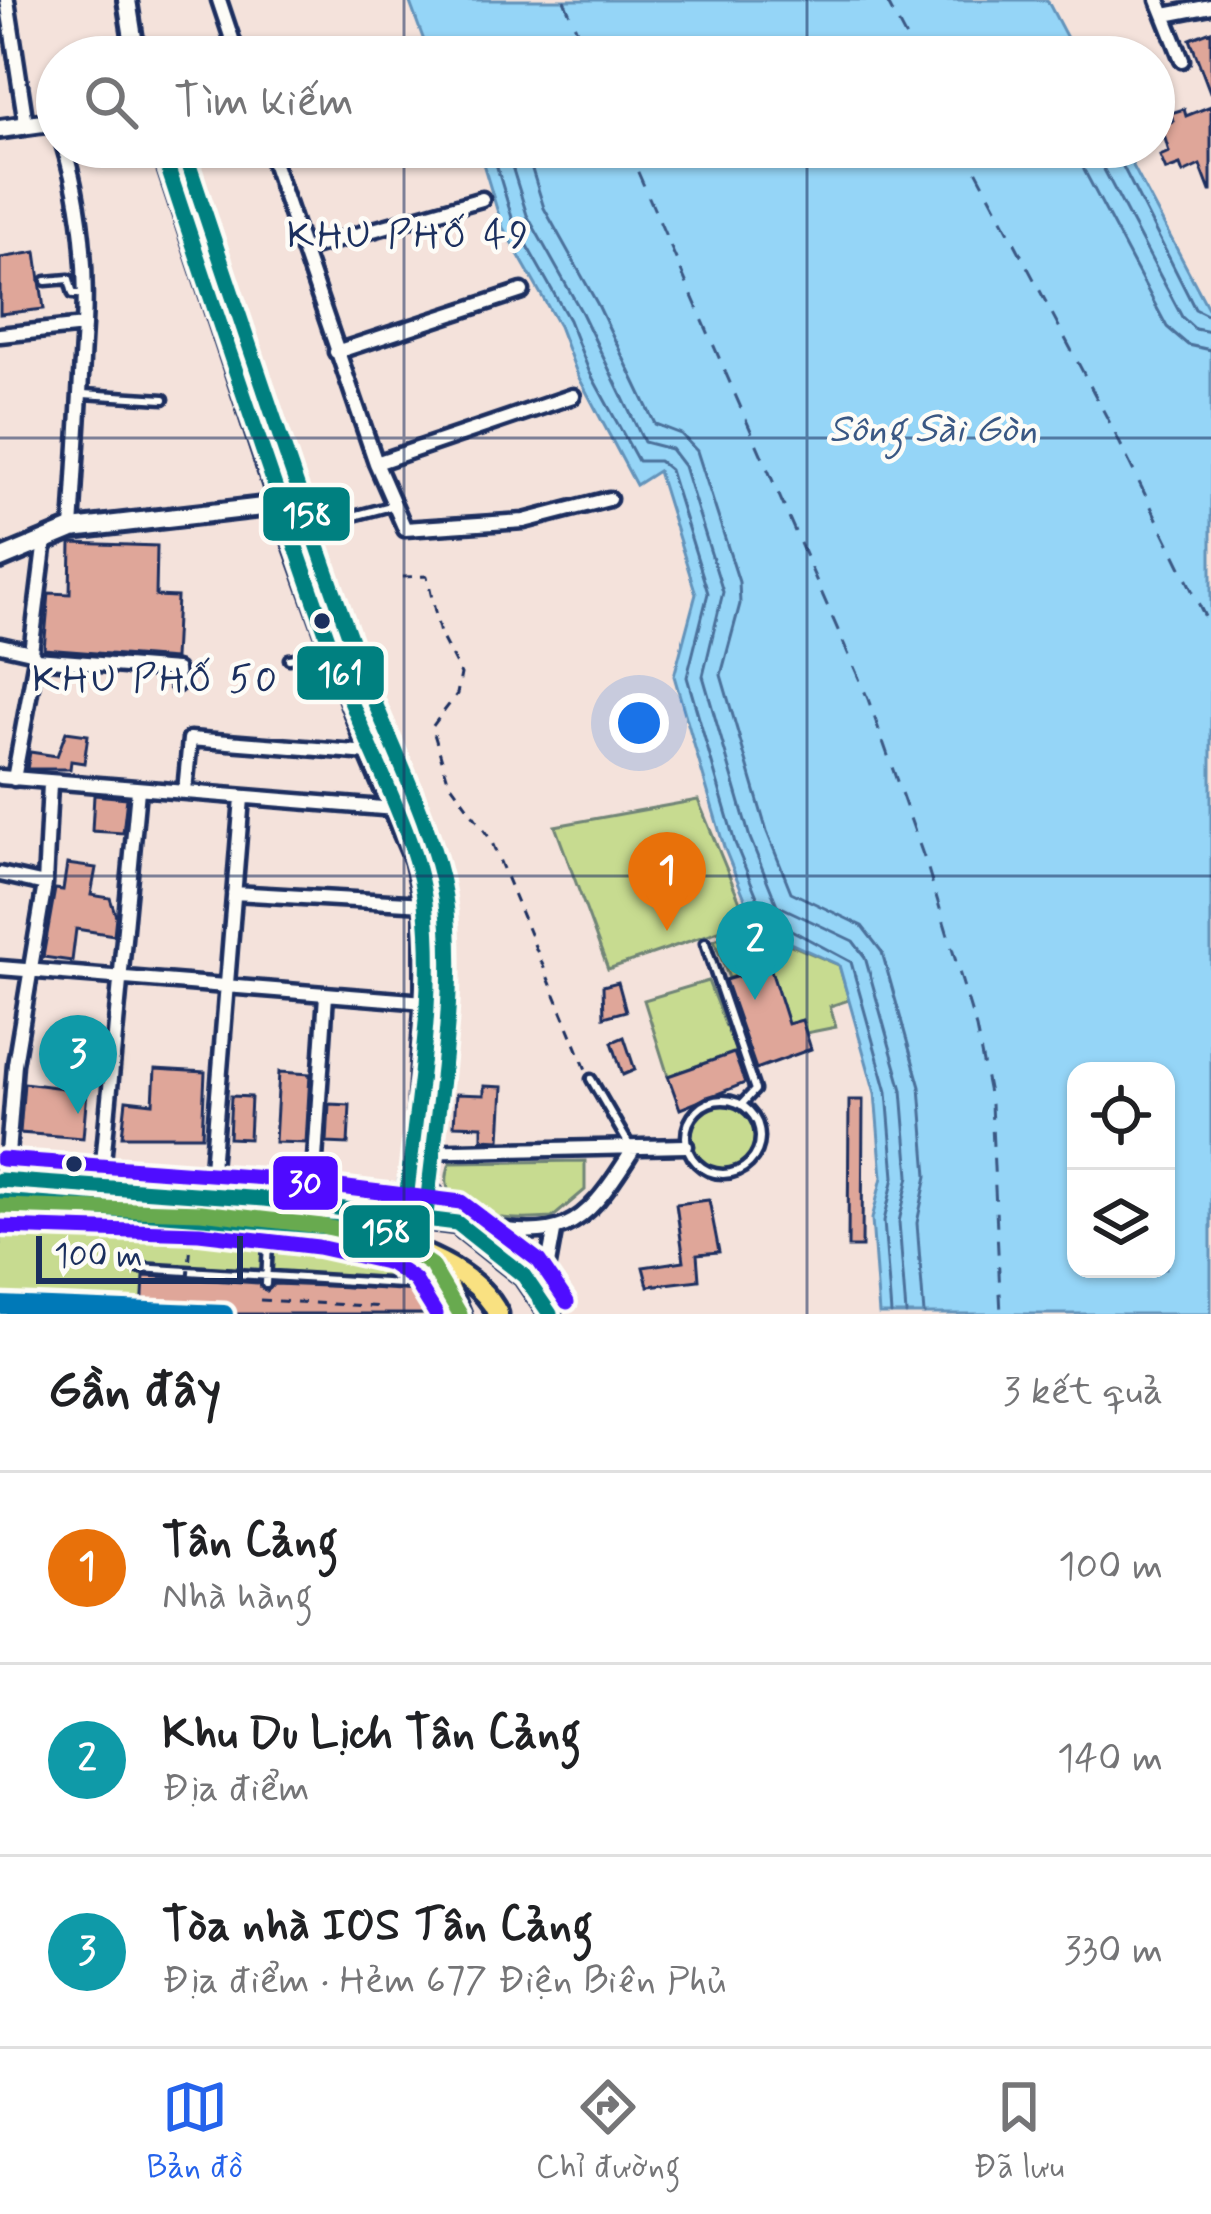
<!DOCTYPE html>
<html lang="vi">
<head>
<meta charset="utf-8">
<style>
	:root { --surface:#fff; --page:#f2f2f2; --text:#202124; --muted:#757577; --line:#e0e0e0; --accent:#2563eb }
	body { margin:0; font-family:Mynerve,sans-serif; background:var(--page); color:var(--text) }
	.controls { position:absolute; right:36px; bottom:36px; display:grid; overflow:hidden; border-radius:24px; box-shadow:0 3px 9px #0004 }
	.controls button { width:108px; height:108px; display:grid; place-items:center; padding:0; border:0; border-bottom:3px solid var(--line); background:var(--surface); color:var(--text); font:60px sans-serif }
	.scale { position:absolute; left:36px; bottom:30px; width:207px; box-sizing:border-box; padding-left:12px; border:6px solid #1b2f5e; border-top:0; font-size:33px; line-height:42px; white-space:nowrap; color:#1b2f5e; -webkit-text-stroke:9px #fdfcf7; paint-order:stroke }
	.you { position:absolute; left:639px; top:723px; width:42px; height:42px; margin:-30px; border:9px solid #fff; border-radius:50%; background:#1a73e8; box-shadow:0 0 0 18px #1a73e833 }
	.badge { display:grid; place-items:center; width:78px; height:78px; border-radius:50%; background:var(--accent); color:#fff; font-size:39px; font-weight:700 }
	.pin { position:absolute; translate:-50% -99px; filter:drop-shadow(0 3px 6px #0008) }
	.pin::after { content:''; position:absolute; top:63px; width:42px; height:36px; background:inherit; clip-path:polygon(0 0,100% 0,50% 100%) }
	.list { margin:0; padding:0; list-style:none }
	h2 { display:flex; justify-content:space-between; align-items:center; height:156px; margin:0; padding:0 48px; font-size:51px }
	h2 small { font-size:39px; font-weight:400; color:var(--muted) }
	.list li { display:grid; grid-template-columns:78px 1fr auto; gap:36px; align-items:center; box-sizing:border-box; height:192px; padding:0 48px; border-top:3px solid var(--line) }
	.list b { display:block; font-size:45px; white-space:nowrap }
	.list p { margin:0; font-size:39px; white-space:nowrap; color:var(--muted) }
	.list em { font-size:39px; font-style:normal; color:var(--muted) }
	.icon { flex:none; width:66px; height:66px; fill:none; stroke:currentColor; stroke-width:2; stroke-linecap:round; stroke-linejoin:round }
	.map { position:relative; flex:none; width:1211px; height:1314px; overflow:hidden }
	.search { position:absolute; background:var(--surface); box-shadow:0 3px 9px #0004; left:36px; right:36px; top:36px; height:132px; display:flex; align-items:center; gap:30px; box-sizing:border-box; padding:0 42px; border-radius:66px; color:var(--muted); font-size:45px }
	.sheet { height:732px; background:var(--surface) }
	nav { display:flex; justify-content:space-around; align-items:center; box-sizing:border-box; height:168px; border-top:3px solid var(--line); background:var(--surface); font-size:33px; color:var(--muted) }
	nav a { display:grid; justify-items:center; gap:6px }
	nav .on { color:var(--accent) }
	.map>svg:first-child { display:block }
	.green { fill:#c7db90; stroke:#718577; stroke-width:3 }
	.water { fill:#95d5f7; stroke:#6493ba; stroke-width:3; fill-rule:evenodd }
	.lines { fill:none; stroke-linecap:round; stroke-linejoin:round }
	.shore { stroke:#4c719b; stroke-width:3 }
	.ferry { stroke:#3a5884; stroke-width:3; stroke-dasharray:15 12; stroke-linecap:butt }
	.building { fill:#dfa699; stroke:#1b2f5e; stroke-width:3 }
	.lane-casing { stroke:#1b2f5e; stroke-width:15 }
	.street-casing { stroke:#1b2f5e; stroke-width:21 }
	.secondary-casing { stroke:#1b2f5e; stroke-width:26 }
	.primary-casing { stroke:#1b2f5e; stroke-width:27 }
	.path { stroke:#1b2f5e; stroke-width:3; stroke-dasharray:9 9; stroke-linecap:butt }
	.lane { stroke:#fdfcf7; stroke-width:6 }
	.street { stroke:#fdfcf7; stroke-width:12 }
	.secondary { stroke:#fdfcf7; stroke-width:16 }
	.primary { stroke:#f9e181; stroke-width:18 }
	.path-bridge { stroke:#1b2f5e; stroke-width:3; stroke-dasharray:9 9; stroke-linecap:butt }
	.bus-1-casing { stroke:#fdfcf7; stroke-width:24 }
	.bus-2-casing { stroke:#fdfcf7; stroke-width:24 }
	.bus-3-casing { stroke:#fdfcf7; stroke-width:24 }
	.bus-4-casing { stroke:#fdfcf7; stroke-width:24 }
	.bus-5-casing { stroke:#fdfcf7; stroke-width:24 }
	.bus-1 { stroke:#008080; stroke-width:15 }
	.bus-2 { stroke:#008080; stroke-width:15 }
	.bus-3 { stroke:#4f0aff; stroke-width:15 }
	.bus-4 { stroke:#68aa50; stroke-width:15 }
	.bus-5 { stroke:#4f0aff; stroke-width:15 }
	.metro-1-casing { stroke:#fdfcf7; stroke-width:27 }
	.metro-1 { stroke:#0079b8; stroke-width:18 }
	.grid { fill:none; stroke:#1b2f5e; stroke-width:3; stroke-opacity:0.55 }
	.bus-dot { fill:#1b2f5e; stroke:#fdfcf7; stroke-width:4.5 }
	.labels { text-anchor:middle; stroke-width:9; stroke-linejoin:round; paint-order:stroke }
	.neighbourhood-label { font-size:39px; letter-spacing:3px; fill:#1b2f5e; stroke:#fdfcf7 }
	.water-label { font-size:39px; font-style:italic; fill:#3a5884; stroke:#fdfcf7 }
	.line-badge { stroke:#fdfcf7; stroke-width:4.5 }
	.badge-label { font-size:33px; text-anchor:middle; font-weight:bold; fill:#fff }
</style>
</head>
<body>
<div class="map">
<svg width="1211" height="1314" viewBox="0 0 1211 1314">
	<rect width="100%" height="100%" fill="#f4e2db"/>
	<filter id="ink" filterUnits="userSpaceOnUse"><feTurbulence type="fractalNoise" baseFrequency=".00833" numOctaves="2"/><feDisplacementMap in="SourceGraphic" scale="24" xChannelSelector="R" yChannelSelector="G"/><feConvolveMatrix kernelMatrix="1 2 1 2 8 2 1 2 1" color-interpolation-filters="sRGB"/></filter>
	<g filter="url(#ink)">
		<path class="green" d="M 698,800 L 748,921 L 608,969 L 555,826 Z
			M 748,927 L 839,965 L 849,1000 L 830,1006 L 836,1027 L 806,1033 L 802,1020 L 788,1024 L 770,968 L 729,978 L 714,940 Z
			M 708,981 L 736,1052 L 668,1076 L 644,1000 Z
			M690 1137a33 33 0 1 1 66 0a33 33 0 1 1-66 0Z
			M 585,1161 L 585,1190 L 552,1218 C 514,1221 429,1222 450,1163 Z
			M 87,1215 C 163,1219 340,1225 402,1259 C 426,1272 440,1291 452,1314 L 0,1314 L 0,1216 Z"/>
		<path class="water" d="M 409,0 L 1047,0 L 1077,57 L 430,57 Z
			M 478,147 L 1123,147 L 1211,314 L 1211,1314 L 879,1314 L 872,1219 L 882,1177 L 875,1093 L 839,965 L 757,928 L 724,847 L 674,676 L 696,594 L 658,471 L 636,485 L 578,376 L 559,326 L 502,226 ZM 1166,1071 L 1166,1269 L 1076,1269 L 1076,1071 Z"/>
		<g class="lines">
			<path class="shore" d="M 491,147 L 513,221 L 569,320 L 589,371 L 638,461 L 659,461 L 670,470 L 708,593 L 687,677 L 735,843 L 765,916 L 851,962 L 887,1092 L 894,1177 L 884,1221 L 891,1314
				M 506,147 L 527,215 L 582,313 L 644,442 L 671,449 L 684,466 L 723,592 L 703,676 L 750,838 L 777,905 L 853,941 L 865,957 L 902,1090 L 909,1176 L 899,1222 L 906,1314
				M 525,147 L 544,208 L 598,305 L 655,424 L 681,434 L 697,451 L 739,582 L 740,604 L 721,675 L 767,832 L 791,892 L 862,926 L 882,952 L 920,1087 L 927,1176 L 917,1223 L 924,1314
				M 1080,147 L 1084,170 L 1167,327 L 1188,345 L 1211,350
				M 1098,147 L 1101,164 L 1182,317 L 1195,329 L 1211,332
				M 1113,147 L 1195,309 L 1211,317"/>
			<path class="ferry" d="M 564,0 L 588,57
				M 886,0 L 916,57
				M 627,147 L 868,699 L 928,869 L 976,1028 L 991,1104 L 1001,1314
				M 964,147 L 1112,427 L 1211,629"/>
		</g>
		<path class="building" d="M 1211,31 L 1211,92 L 1210,92 L 1190,39 Z
			M 1211,106 L 1211,191 L 1210,191 L 1200,165 L 1183,173 L 1180,165 L 1166,170 L 1160,156 L 1169,152 L 1161,125 L 1173,121 L 1171,113 L 1184,109 L 1186,116 Z
			M 36,252 L 44,309 L 0,314 L 0,258 Z
			M 71,543 L 157,546 L 156,596 L 177,597 L 174,659 L 44,649 L 49,593 L 70,594 Z
			M 66,732 L 88,735 L 84,763 L 71,761 L 70,769 L 27,769 L 30,752 L 57,756 Z
			M 94,795 L 127,798 L 123,833 L 92,831 Z
			M 67,864 L 96,868 L 91,895 L 110,898 L 116,916 L 114,935 L 76,929 L 72,961 L 43,957 L 55,889 L 63,890 Z
			M 770,967 L 788,1024 L 802,1020 L 811,1049 L 756,1069 L 725,980 Z
			M 618,982 L 626,1011 L 604,1017 L 603,986 Z
			M 624,1037 L 635,1070 L 623,1075 L 612,1042 Z
			M 734,1053 L 745,1083 L 680,1109 L 668,1076 Z
			M 155,1069 L 205,1072 L 202,1136 L 122,1136 L 126,1100 L 153,1103 Z
			M 279,1072 L 310,1074 L 306,1143 L 275,1142 Z
			M 24,1083 L 87,1091 L 83,1138 L 20,1133 Z
			M 484,1086 L 503,1087 L 500,1140 L 482,1139 L 482,1126 L 454,1125 L 456,1094 L 484,1095 Z
			M 231,1096 L 251,1097 L 249,1139 L 229,1138 Z
			M 849,1100 L 863,1100 L 862,1247 L 848,1247 Z
			M 329,1104 L 350,1105 L 348,1144 L 327,1143 Z
			M 709,1200 L 719,1252 L 697,1254 L 699,1280 L 648,1286 L 643,1267 L 684,1261 L 676,1204 Z
			M 144,1276 L 259,1283 L 267,1291 L 274,1284 L 430,1290 L 429,1314 L 142,1314 Z"/>
		<g class="lines">
			<defs>
				<path id="lane" d="M 46,281 L 69,279 L 73,294 L 82,294
					M 83,394 L 164,399
					M 294,532 L 391,506
					M 289,659 L 330,653
					M 705,943 L 755,1090 L 741,1105
					M 591,1079 L 631,1148
					M686 1137a37 37 0 1 1 74 0a37 37 0 1 1-74 0Z
					M 138,1268 L 418,1285
					M 266,1284 L 269,1223"/>
				<path id="street" d="M 7,0 L 26,124
					M 219,0 L 238,57
					M 1158,0 L 1182,60
					M 1165,15 L 1211,6
					M 268,147 L 376,463 L 405,529 L 524,521 L 609,499
					M 303,250 L 482,199
					M 0,335 L 84,326 C 87,265 82,206 64,147
					M 336,352 L 522,291
					M 376,463 L 573,396
					M 72,529 L 84,326
					M 0,645 L 31,652 L 36,659 L 176,670 L 177,684
					M 31,652 L 45,540
					M 0,777 L 395,809
					M 14,779 L 36,659
					M 185,791 L 190,739 L 369,753
					M 0,874 L 45,884
					M 234,893 L 425,904
					M 0,968 L 425,1002
					M 415,1152 L 686,1146
					M 6,1180 L 15,1064 L 45,884 L 50,784
					M 101,1184 L 138,790
					M 210,1194 L 242,798
					M 312,1204 L 326,995
					M 464,1224 C 562,1240 579,1236 632,1151
					M 550,1307 L 547,1270 L 554,1232"/>
				<path id="secondary" d="M 127,0 L 136,57
					M 0,129 L 57,121
					M 161,147 L 280,505 L 369,753 L 415,860 L 425,904 L 425,1002 L 415,1152 L 398,1243
					M 0,559 L 72,529 L 280,505
					M 413,1171 L 457,1223"/>
				<path id="primary" d="M 0,1180 L 264,1199 L 457,1223 L 524,1276 L 550,1314
					M 0,1206 C 110,1201 446,1205 498,1314
					M 417,1255 L 449,1287 L 460,1314"/>
			</defs>
			<use href="#lane" class="lane-casing"/>
			<use href="#street" class="street-casing"/>
			<use href="#secondary" class="secondary-casing"/>
			<use href="#primary" class="primary-casing"/>
			<path class="path" d="M 403,577 L 427,576 L 440,634 L 461,674 L 457,694 L 432,727 L 448,780 L 491,840 L 587,1072
				M 132,1172 L 196,1177
				M 260,1300 L 384,1307"/>
			<use href="#lane" class="lane"/>
			<use href="#street" class="street"/>
			<use href="#secondary" class="secondary"/>
			<use href="#primary" class="primary"/>
			<path class="path-bridge" d="M 188,1278 L 197,1177"/>
			<defs>
				<path id="bus-1" d="M 161,147 C 220,326 280,504 343,681 C 368,750 416,833 425,903 C 437,1003 414,1112 405,1212
					M 0,1180 L 264,1199 L 457,1223 L 524,1276 L 550,1314"/>
				<path id="bus-2" d="M 0,1201 L 405,1233 L 418,1228 L 426,1216 C 435,1123 460,987 445,897 C 432,818 384,734 357,657 C 296,488 240,318 183,147"/>
				<path id="bus-3" d="M 2,1159 L 266,1178 L 461,1202 L 539,1261 L 567,1302"/>
				<path id="bus-4" d="M 0,1206 L 201,1212 L 322,1226 L 398,1243 L 431,1265 L 460,1314"/>
				<path id="bus-5" d="M 0,1227 L 199,1233 L 318,1247 L 390,1263 L 415,1280 L 436,1314"/>
			</defs>
			<use href="#bus-1" class="bus-1-casing"/>
			<use href="#bus-2" class="bus-2-casing"/>
			<use href="#bus-3" class="bus-3-casing"/>
			<use href="#bus-4" class="bus-4-casing"/>
			<use href="#bus-5" class="bus-5-casing"/>
			<use href="#bus-1" class="bus-1"/>
			<use href="#bus-2" class="bus-2"/>
			<use href="#bus-3" class="bus-3"/>
			<use href="#bus-4" class="bus-4"/>
			<use href="#bus-5" class="bus-5"/>
			<defs>
				<path id="metro-1" d="M 0,1305 L 224,1314"/>
			</defs>
			<use href="#metro-1" class="metro-1-casing"/>
			<use href="#metro-1" class="metro-1"/>
		</g>
	</g>
	<path class="grid" d="M 404,0 L 404,57M 807,0 L 807,57M 404,147 L 404,1314M 807,147 L 807,1314M 0,438 L 1211,438M 0,876 L 1211,876"/>
	<g class="bus-dot">
		<circle cx="322" cy="621" r="10"/>
		<circle cx="74" cy="1164" r="10"/>
	</g>
	<g class="labels">
		<g class="neighbourhood-label">
			<text x="409" y="247">KHU PHỐ 49</text>
			<text x="156" y="691">KHU PHỐ 50</text>
		</g>
		<g class="water-label">
			<text x="933" y="441">Sông Sài Gòn</text>
		</g>
	</g>
	<g class="line-badge">
		<rect x="261" y="485" width="91" height="58" rx="12" fill="#008080"/>
		<rect x="295" y="644" width="91" height="58" rx="12" fill="#008080"/>
		<rect x="271" y="1154" width="69" height="58" rx="12" fill="#4f0aff"/>
		<rect x="341" y="1203" width="91" height="57" rx="12" fill="#008080"/>
	</g>
	<g class="badge-label">
		<text x="307" y="526">158</text>
		<text x="340" y="685">161</text>
		<text x="305" y="1194">30</text>
		<text x="386" y="1243">158</text>
	</g>
</svg>
<div class="controls">
<button><svg class="icon" aria-label="locate" viewBox="0 0 24 24"><circle cx="12" cy="12" r="6"/><path d="M12 2v4M12 18v4M2 12h4M18 12h4"/></svg></button>
<button><svg class="icon" aria-label="layers" viewBox="0 0 24 24"><path d="M12 4l9 5-9 5-9-5zM3 14l9 5 9-5"/></svg></button>
</div>
<div class="scale">100 m</div>
<div class="you"></div>
<div class="pin badge" style="left:667px;top:931px;background:#e8710a">1</div>
<div class="pin badge" style="left:755px;top:1000px;background:#0f9aa8">2</div>
<div class="pin badge" style="left:78px;top:1114px;background:#0f9aa8">3</div>
<div class="search"><svg class="icon" aria-label="search" viewBox="0 0 24 24"><circle cx="10" cy="10" r="6"/><path d="M15 15l6 6"/></svg>Tìm kiếm</div>
</div>
<section class="sheet">
<h2>Gần đây<small>3 kết quả</small></h2>
<ul class="list">
<li><span class="badge" style="background:#e8710a">1</span><div><b>Tân Cảng</b><p>Nhà hàng</p></div><em>100 m</em></li>
<li><span class="badge" style="background:#0f9aa8">2</span><div><b>Khu Du Lịch Tân Cảng</b><p>Địa điểm</p></div><em>140 m</em></li>
<li><span class="badge" style="background:#0f9aa8">3</span><div><b>Tòa nhà IOS Tân Cảng</b><p>Địa điểm · Hẻm 677 Điện Biên Phủ</p></div><em>330 m</em></li>
</ul>
</section>
<nav>
<a class="on"><svg class="icon" aria-label="map" viewBox="0 0 24 24"><path d="M3 6l6-2 6 2 6-2v14l-6 2-6-2-6 2zM9 4v14M15 6v14"/></svg>Bản đồ</a>
<a><svg class="icon" aria-label="directions" viewBox="0 0 24 24"><path d="M12 3l9 9-9 9-9-9zM9 14v-3h6M13 9l2 2-2 2"/></svg>Chỉ đường</a>
<a><svg class="icon" aria-label="saved" viewBox="0 0 24 24"><path d="M7 4h10v16l-5-4-5 4z"/></svg>Đã lưu</a>
</nav>
</body>
</html>
